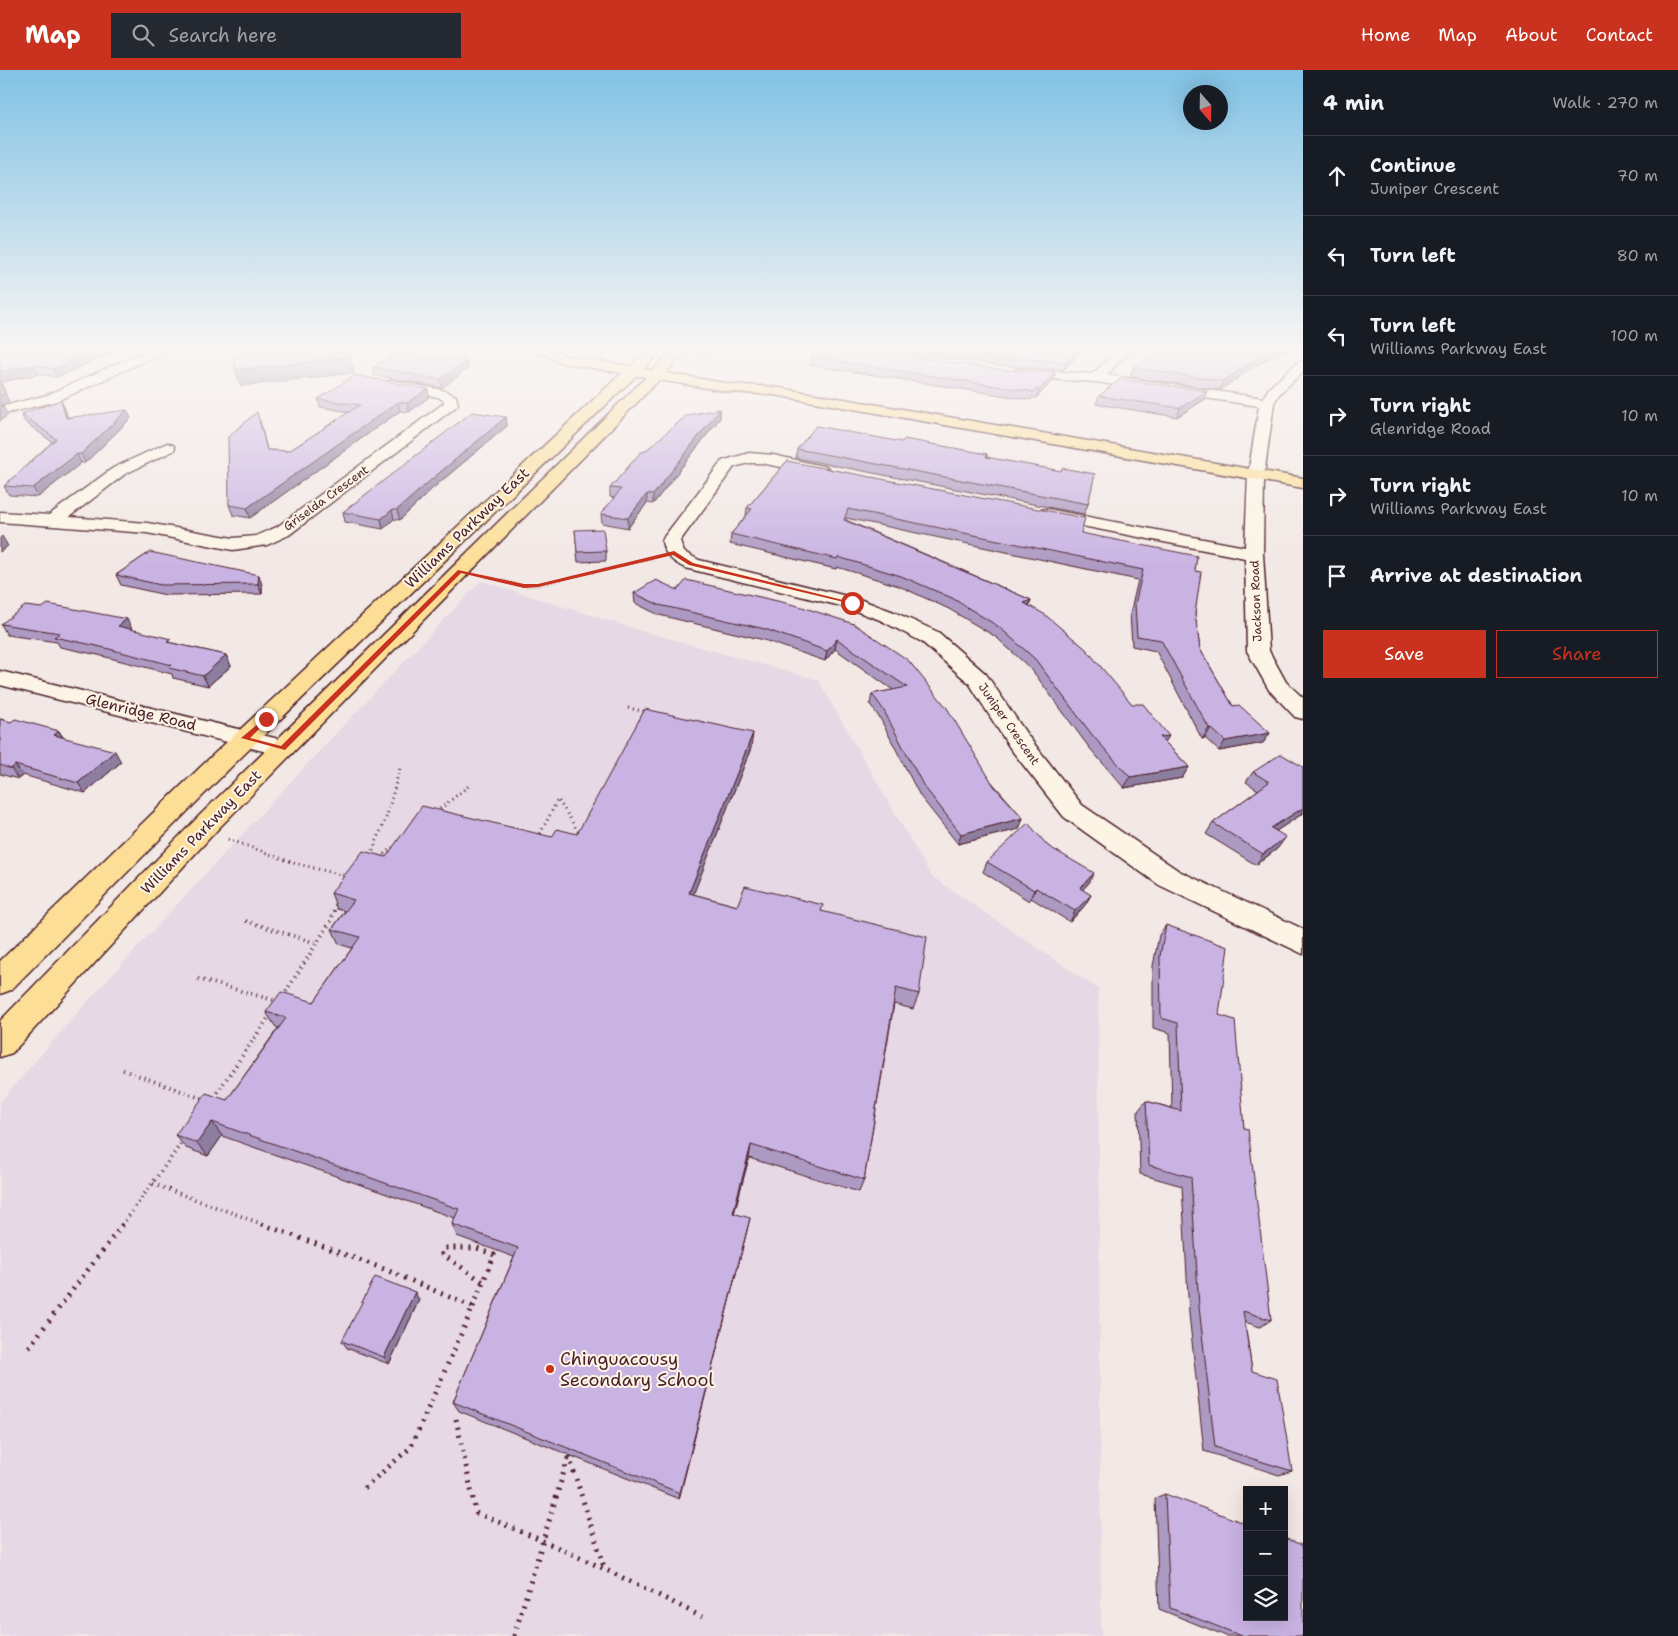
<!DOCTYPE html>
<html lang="en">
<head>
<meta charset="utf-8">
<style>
	:root { --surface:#171b24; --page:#242831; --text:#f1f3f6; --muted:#9ea1a6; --line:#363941; --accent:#c8321e }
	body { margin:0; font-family:"Shantell Sans",sans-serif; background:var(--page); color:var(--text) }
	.controls { position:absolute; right:15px; bottom:15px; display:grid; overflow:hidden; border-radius:0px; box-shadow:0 5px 20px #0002 }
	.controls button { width:45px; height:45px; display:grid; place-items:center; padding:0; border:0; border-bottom:1px solid var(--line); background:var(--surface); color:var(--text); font:25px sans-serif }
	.compass { position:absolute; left:1183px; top:15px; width:45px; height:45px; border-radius:50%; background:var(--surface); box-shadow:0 5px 20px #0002; rotate:160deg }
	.stop { position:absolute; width:15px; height:15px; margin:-11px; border:4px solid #c8321e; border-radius:50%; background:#fff }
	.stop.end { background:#c8321e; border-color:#fff; box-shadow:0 1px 5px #0008 }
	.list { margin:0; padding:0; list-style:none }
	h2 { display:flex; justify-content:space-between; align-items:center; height:65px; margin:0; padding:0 20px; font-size:21px }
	h2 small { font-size:16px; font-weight:400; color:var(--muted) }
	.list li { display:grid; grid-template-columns:32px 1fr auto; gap:15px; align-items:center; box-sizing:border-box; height:80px; padding:0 20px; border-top:1px solid var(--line) }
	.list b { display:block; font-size:19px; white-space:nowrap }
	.list p { margin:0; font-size:16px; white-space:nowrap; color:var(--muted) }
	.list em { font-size:16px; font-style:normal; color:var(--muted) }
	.actions { display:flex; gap:10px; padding:15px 20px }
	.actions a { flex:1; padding:11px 0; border:1px solid var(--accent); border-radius:0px; text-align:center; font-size:18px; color:var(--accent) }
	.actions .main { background:var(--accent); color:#fff }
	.icon { flex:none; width:28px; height:28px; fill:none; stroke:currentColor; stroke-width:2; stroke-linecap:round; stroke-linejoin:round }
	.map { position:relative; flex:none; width:1303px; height:1566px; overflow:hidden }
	header { display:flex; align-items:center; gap:30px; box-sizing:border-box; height:70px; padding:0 25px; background:var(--accent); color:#fff }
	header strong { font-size:24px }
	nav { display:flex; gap:28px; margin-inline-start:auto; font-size:18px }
	.search { width:350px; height:45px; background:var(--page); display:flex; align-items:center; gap:12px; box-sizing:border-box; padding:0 18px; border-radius:0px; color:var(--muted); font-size:19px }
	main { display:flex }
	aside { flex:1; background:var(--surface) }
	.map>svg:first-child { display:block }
	.built { fill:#e6d8e4 }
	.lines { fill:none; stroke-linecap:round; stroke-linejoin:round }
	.minor-casing { stroke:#4a1f2b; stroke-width:3 }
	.major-casing { stroke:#4a1f2b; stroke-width:3 }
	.path-far4 { stroke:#4a1f2b; stroke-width:2; stroke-dasharray:0.5 2; stroke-linecap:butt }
	.path-far3 { stroke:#4a1f2b; stroke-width:2.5; stroke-dasharray:0.5 2.5; stroke-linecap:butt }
	.path-far2 { stroke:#4a1f2b; stroke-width:3; stroke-dasharray:1 4; stroke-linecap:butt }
	.path-far1 { stroke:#4a1f2b; stroke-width:4; stroke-dasharray:1 4.5; stroke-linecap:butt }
	.path { stroke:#4a1f2b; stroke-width:5; stroke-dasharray:2 6; stroke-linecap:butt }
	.minor { fill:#fcf5e5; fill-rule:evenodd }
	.major { fill:#fcde96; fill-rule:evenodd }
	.wall { fill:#ad9ac3; stroke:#4a1f2b }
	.shaded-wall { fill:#8d7d9f; stroke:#4a1f2b }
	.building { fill:#c9b3e3; stroke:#4a1f2b }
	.route { fill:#c8321e }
	.poi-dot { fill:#c8321e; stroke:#fcf5e5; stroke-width:2 }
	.labels { text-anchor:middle; stroke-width:4; stroke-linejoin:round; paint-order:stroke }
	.far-street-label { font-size:12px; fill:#4a1f2b; stroke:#fcf5e5 }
	.street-label { font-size:15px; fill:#4a1f2b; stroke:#fcf5e5 }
	.near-poi-label { font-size:18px; fill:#4a1f2b; stroke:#fcf5e5; text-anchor:start }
</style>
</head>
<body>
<header>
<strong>Map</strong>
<div class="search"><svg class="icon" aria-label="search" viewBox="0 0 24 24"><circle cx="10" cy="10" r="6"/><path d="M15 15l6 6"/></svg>Search here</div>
<nav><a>Home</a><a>Map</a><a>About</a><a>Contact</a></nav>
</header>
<main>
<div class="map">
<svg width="1303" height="1566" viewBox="0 0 1303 1566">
	<rect width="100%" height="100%" fill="#f2e8e5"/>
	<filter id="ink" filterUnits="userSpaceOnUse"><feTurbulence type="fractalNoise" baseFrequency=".02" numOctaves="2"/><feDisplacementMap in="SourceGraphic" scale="10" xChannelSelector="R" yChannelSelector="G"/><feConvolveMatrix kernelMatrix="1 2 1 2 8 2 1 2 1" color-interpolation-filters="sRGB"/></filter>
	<g filter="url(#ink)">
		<path class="built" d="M 481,511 L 641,561 L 818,610 L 931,806 L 1098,919 L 1101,1566 L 0,1566 L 0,1032 L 88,931 L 324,676 Z"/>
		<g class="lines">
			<defs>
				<path id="minor" d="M 150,279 L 166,279 L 165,282 L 57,331 L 0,345 L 0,337 L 47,325 Z
					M 1119,279 L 1132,279 L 1106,305 L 1263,328 L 1269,318 L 1298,292 L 1303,291 L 1303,302 L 1280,323 L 1274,333 L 1264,405 L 1263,484 L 1269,581 L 1286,612 L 1303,628 L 1303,649 L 1295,647 L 1269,620 L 1247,581 L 1245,488 L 1047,449 L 1041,448 L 1038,444 L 1041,440 L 1047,439 L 1245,477 L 1248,405 L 1259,336 L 1095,312 L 1018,307 L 1011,303 L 1018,299 L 1092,304 Z
					M 391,310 L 442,320 L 456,326 L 458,335 L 289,465 L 267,475 L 233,480 L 147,463 L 0,452 L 0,442 L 49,445 L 113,398 L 167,373 L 173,375 L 175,378 L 173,381 L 125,404 L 69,447 L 147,453 L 233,468 L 256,466 L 277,457 L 444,333 L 444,331 L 438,327 L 386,317 L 384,314 Z
					M 749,383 L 773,385 L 827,397 L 829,400 L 827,403 L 821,405 L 761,393 L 749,393 L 734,397 L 680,471 L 684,482 L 699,490 L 859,529 L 894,542 L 938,562 L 986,604 L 1028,666 L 1082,735 L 1179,801 L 1303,859 L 1303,884 L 1159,815 L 1064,747 L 1010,678 L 969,613 L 922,572 L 880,550 L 845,537 L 685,498 C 673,492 664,485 662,471 L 664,467 L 722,391 Z
					M 0,601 L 283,670 L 292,672 L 295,678 L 292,684 L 283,686 L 0,615 Z"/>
				<path id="major" d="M 538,279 L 552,279 L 566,286 L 630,296 L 649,279 L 662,279 L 643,299 L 653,300 L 675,279 L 688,279 L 666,303 L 731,314 L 774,317 L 1303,408 L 1303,418 L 774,325 L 731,322 L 659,310 L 217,760 L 12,983 L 0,987 L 0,951 L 199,746 L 646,307 L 636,306 L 232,696 L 11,920 L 0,924 L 0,891 L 214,684 L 622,303 L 563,293 L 539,283 Z"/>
			</defs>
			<use href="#minor" class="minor-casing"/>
			<use href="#major" class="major-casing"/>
			<path class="path-far4" d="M 697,289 L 765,279"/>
			<path class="path-far3" d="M 485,506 L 524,516 L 538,515 L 654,488"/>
			<path class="path-far2" d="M 628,638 L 647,642
				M 559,731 L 579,763
				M 436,742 L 471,714
				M 538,768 L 557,731
				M 228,769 L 294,793 L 346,806
				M 371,785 L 387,745 L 400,698
				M 380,787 L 395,776
				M 334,841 L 337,830"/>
			<path class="path-far1" d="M 246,851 L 316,873
				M 198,909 L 277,931
				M 283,926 L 331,851 L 334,840
				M 123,1000 L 203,1029
				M 214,1027 L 271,944
				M 153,1114 L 265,1155
				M 122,1155 L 183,1071"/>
			<path class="path" d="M 262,1154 L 384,1199 L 473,1237 L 411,1377 L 361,1421
				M 473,1237 L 494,1185 L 477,1178 L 445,1178 L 442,1184 L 483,1212
				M 29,1277 L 123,1154
				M 456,1349 L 476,1443 C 554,1474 627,1509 702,1547
				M 569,1386 L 604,1497
				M 514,1566 L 569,1385"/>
			<use href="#minor" class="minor"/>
			<use href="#major" class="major"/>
		</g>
		<path class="wall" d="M 0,279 L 120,279 L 57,307 L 38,304 L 1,312 L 9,333 L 0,335 Z
			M 881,279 L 1084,279 L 1063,300 L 1001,296 Z
			M 1159,279 L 1291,279 L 1276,285 L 1255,296 L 1220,320 L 1130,307 L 1133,298 Z
			M 811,287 L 1003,300 L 1055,303 L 1053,311 L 1036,328 L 1032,328 L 1031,330 L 810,295 Z
			M 435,288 L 467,290 L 468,298 L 442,318 L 374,305 L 373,297 Z
			M 428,319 L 429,327 L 409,342 L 400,341 L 250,448 L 233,445 L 229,435 L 260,351 L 267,380 L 289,381 L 349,342 L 320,337 L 318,329 Z
			M 1099,326 L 1204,330 L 1177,347 L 1096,334 Z
			M 65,339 L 67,347 L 131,348 L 85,393 L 81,393 L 38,427 L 9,425 L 4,416 L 52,372 L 25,352 L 21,344 Z
			M 720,339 L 720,348 L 653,434 L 647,433 L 628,458 L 602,453 L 601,444 L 614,428 L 610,427 L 610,418 L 644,382 Z
			M 506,347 L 507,356 L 433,418 L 400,450 L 394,449 L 383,459 L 345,452 L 343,442 Z
			M 902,372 L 987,384 L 987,387 L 1088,434 L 1084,444 L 796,388 L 797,379 Z
			M 787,391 L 1081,463 L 1195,501 L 1195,544 L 1200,579 L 1233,636 L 1270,663 L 1263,673 L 1219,681 L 1205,668 L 1202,669 L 1156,581 L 1132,576 L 1130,544 L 1138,510 L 846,448 L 846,450 L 1031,530 L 1029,535 L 1132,634 L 1165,672 L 1189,697 L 1182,708 L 1124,718 L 1088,676 L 1032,600 L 996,567 L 949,539 L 899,516 L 837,497 L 836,499 L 730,474 L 731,464 L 746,446 L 747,438 Z
			M 575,460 L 606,481 L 606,491 L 578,492 Z
			M 150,482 L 262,515 L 262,524 L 166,525 L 121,515 L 116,505 Z
			M 678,520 L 854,554 L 1023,748 L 1019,759 L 958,774 L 920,726 L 881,650 L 870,634 L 872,624 L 893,620 L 835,579 L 825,591 L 764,570 L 659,545 L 635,533 L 634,523 Z
			M 1,554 L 132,559 L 132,560 L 172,573 L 226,585 L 231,596 L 208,616 L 173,608 L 172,604 L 98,585 L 60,577 L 57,572 L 7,565 Z
			M 0,649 L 11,652 L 59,661 L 63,667 L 121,692 L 85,723 L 23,705 L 18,709 L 0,704 Z
			M 751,678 L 693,824 L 737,836 L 821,841 L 919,924 L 913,939 L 894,934 L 864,1110 L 859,1122 L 749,1088 L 734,1143 L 747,1160 L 679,1429 L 459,1341 L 453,1332 L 514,1187 L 457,1166 L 452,1154 L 455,1148 L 222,1066 L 208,1086 L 186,1078 L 175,1065 L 227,1030 L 278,958 L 275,956 L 266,942 L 314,932 L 352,878 L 339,874 L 332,859 L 345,841 L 337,839 L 331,823 L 386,787 L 577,764 Z
			M 1303,697 L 1303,744 L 1302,744 L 1276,761 L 1278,778 L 1256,795 L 1206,764 L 1213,753 L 1258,720 L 1246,712 L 1253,702 Z
			M 1048,776 L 1089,813 L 1082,820 L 1091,825 L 1085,835 L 1070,852 L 1031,828 L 1029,831 L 983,802 L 987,792 Z
			M 1166,855 L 1219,945 L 1244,1058 L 1271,1250 L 1260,1257 L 1245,1252 L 1252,1301 L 1292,1401 L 1279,1405 L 1204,1381 L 1189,1244 L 1182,1116 L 1140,1104 L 1138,1041 L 1146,1031 L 1172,1038 L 1170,963 L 1153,958 L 1153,896 L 1159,865 Z
			M 419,1230 L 389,1294 L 347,1278 L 342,1271 Z
			M 1165,1424 L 1303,1566 L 1226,1566 L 1159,1539 L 1155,1428 Z"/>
		<path class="shaded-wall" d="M 99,279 L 120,279 L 57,307 L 53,299 Z
			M 1079,279 L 1084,279 L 1063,300 L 1066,292 Z
			M 1276,279 L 1291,279 L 1276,285 L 1255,296 L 1220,320 L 1223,311 L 1258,288 Z
			M 350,287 L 354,303 L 241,316 L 235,300 Z
			M 467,290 L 468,298 L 442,318 L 440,310 Z
			M 34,295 L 38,304 L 1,312 L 9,333 L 0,335 L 0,302 Z
			M 1055,303 L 1053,311 L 1036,328 L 1039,320 Z
			M 428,319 L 429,327 L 409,342 L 407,333 Z
			M 1207,321 L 1204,330 L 1177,347 L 1180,338 Z
			M 61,330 L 65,339 L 70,356 L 66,348 Z
			M 398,332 L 400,341 L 250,448 L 247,438 Z
			M 3,336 L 8,345 L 0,351 L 0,339 Z
			M 720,339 L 720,348 L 653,434 L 653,425 Z
			M 127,340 L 131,348 L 85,393 L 81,384 Z
			M 506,347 L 507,356 L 433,418 L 400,450 L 397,440 L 432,409 Z
			M 77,384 L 81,393 L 38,427 L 33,418 Z
			M 647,424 L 647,433 L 628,458 L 628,448 Z
			M 392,440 L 394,449 L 383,459 L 381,449 Z
			M 2,466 L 8,476 L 0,482 L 0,468 Z
			M 259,505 L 262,515 L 262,524 L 258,514 Z
			M 1031,530 L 1027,540 L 1024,533 Z
			M 127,549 L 132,559 L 123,566 L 118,556 Z
			M 837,569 L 835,579 L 825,591 L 827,581 Z
			M 226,585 L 231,596 L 208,616 L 203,606 Z
			M 1209,658 L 1211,658 L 1205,668 L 1202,669 Z
			M 59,661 L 65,672 L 54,665 Z
			M 753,663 L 751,678 L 688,838 L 689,823 Z
			M 1270,663 L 1263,673 L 1219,681 L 1225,671 Z
			M 1169,666 L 1163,676 L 1160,667 Z
			M 115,681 L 121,692 L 85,723 L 78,713 Z
			M 15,695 L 23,705 L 18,709 L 11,699 Z
			M 1189,697 L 1182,708 L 1124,718 L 1130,707 Z
			M 1303,738 L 1303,742 L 1302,744 L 1264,769 L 1271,758 Z
			M 1023,748 L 1019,759 L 958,774 L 961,764 Z
			M 1286,767 L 1278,778 L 1256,795 L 1263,784 Z
			M 1094,803 L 1089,813 L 1074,829 L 1080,818 Z
			M 1036,818 L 1031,828 L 1029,831 L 1034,820 Z
			M 1091,825 L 1085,835 L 1070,852 L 1075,841 Z
			M 212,1052 L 222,1066 L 208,1086 L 197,1073 Z
			M 751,1075 L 749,1088 L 731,1155 L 733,1143 Z
			M 750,1148 L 747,1160 L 679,1429 L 680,1423 Z
			M 415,1222 L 419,1230 L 389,1294 L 384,1287 Z"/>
		<path class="building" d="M 0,279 L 99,279 L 53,299 L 34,295 L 0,302 Z
			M 234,279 L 308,279 L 312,280 L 311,279 L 347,279 L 350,287 L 235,300 Z
			M 819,279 L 859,279 L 1003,300 L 1055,303 L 1039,320 L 1035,319 L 1034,322 L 811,287 Z
			M 939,279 L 1079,279 L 1066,292 L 1003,288 Z
			M 1159,279 L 1276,279 L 1258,288 L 1223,311 L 1133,298 Z
			M 400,282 L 435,288 L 440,285 L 467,290 L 440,310 L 373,297 Z
			M 355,305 L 428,319 L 407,333 L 398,332 L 247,438 L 229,435 L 228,367 L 257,342 L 267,380 L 289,381 L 360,335 L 318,329 Z
			M 1120,309 L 1207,321 L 1180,338 L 1099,326 Z
			M 0,313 L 4,324 L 0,326 Z
			M 61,330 L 66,348 L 127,340 L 81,384 L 77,384 L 33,418 L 4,416 L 56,369 L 21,344 Z
			M 720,339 L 653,425 L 647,424 L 628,448 L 601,444 L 621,419 L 610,418 L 641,382 L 644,382 L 687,345 Z
			M 472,342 L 506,347 L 432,409 L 397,440 L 392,440 L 381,449 L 343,442 Z
			M 816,356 L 902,372 L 904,369 L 987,384 L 986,387 L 1061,401 L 1062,398 L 1095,404 L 1088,434 L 797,379 Z
			M 787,391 L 1085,448 L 1081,463 L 1197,486 L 1195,501 L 1201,502 L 1195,544 L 1200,579 L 1233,636 L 1239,635 L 1270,663 L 1225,671 L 1211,658 L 1209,658 L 1161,570 L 1137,566 L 1135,534 L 1143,500 L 848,439 L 844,450 L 1031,530 L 1024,533 L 1044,544 L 1086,579 L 1132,634 L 1143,634 L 1169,666 L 1160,667 L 1189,697 L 1130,707 L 1093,666 L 1035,589 L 999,557 L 952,528 L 901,506 L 838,487 L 837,489 L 731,464 L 752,439 L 747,438 Z
			M 603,459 L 606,481 L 577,482 L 575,460 Z
			M 150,482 L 259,505 L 258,514 L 161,515 L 116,505 Z
			M 656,510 L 678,520 L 686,510 L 799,536 L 854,554 L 908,590 L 947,638 L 994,716 L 1023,748 L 961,764 L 923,715 L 883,639 L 872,624 L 907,617 L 837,569 L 827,581 L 765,559 L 659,535 L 634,523 Z
			M 48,534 L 127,549 L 118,556 L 171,569 L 167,572 L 226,585 L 203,606 L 169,598 L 172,595 L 93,575 L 54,567 L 60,563 L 1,554 L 25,536 L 42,538 Z
			M 645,639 L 753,663 L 689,823 L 737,836 L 745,816 L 823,835 L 821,841 L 927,867 L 919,924 L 896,918 L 864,1110 L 751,1075 L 733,1143 L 750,1148 L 680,1423 L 453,1332 L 518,1178 L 452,1154 L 459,1139 L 212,1052 L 197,1073 L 175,1065 L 206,1023 L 227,1030 L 286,948 L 266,942 L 281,922 L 314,932 L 360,867 L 332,859 L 354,830 L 331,823 L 363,781 L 386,787 L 422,736 L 552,767 L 557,759 L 577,764 Z
			M 0,649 L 11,652 L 15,649 L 59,661 L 54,665 L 115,681 L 78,713 L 15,695 L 11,699 L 0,695 Z
			M 1281,684 L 1303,697 L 1303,738 L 1271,758 L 1286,767 L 1263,784 L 1213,753 L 1269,712 L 1253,702 Z
			M 1028,753 L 1048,776 L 1094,803 L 1080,818 L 1091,825 L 1075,841 L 1036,818 L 1034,820 L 987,792 Z
			M 1166,855 L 1228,877 L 1219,945 L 1235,950 L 1244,1058 L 1248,1059 L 1271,1250 L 1243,1241 L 1252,1301 L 1277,1309 L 1292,1401 L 1215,1377 L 1199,1237 L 1191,1107 L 1149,1095 L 1146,1031 L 1181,1041 L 1178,953 L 1161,948 L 1160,886 Z
			M 375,1207 L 415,1222 L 384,1287 L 342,1271 Z
			M 1165,1424 L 1247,1454 L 1247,1547 L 1284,1547 L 1284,1468 L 1302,1475 L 1303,1484 L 1303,1566 L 1242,1566 L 1170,1538 Z"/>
	</g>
	<linearGradient id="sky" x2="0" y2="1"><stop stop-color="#81c2e5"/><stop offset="0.56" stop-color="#f9f5f3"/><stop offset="1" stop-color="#f9f5f3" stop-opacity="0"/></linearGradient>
	<rect width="1303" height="498" fill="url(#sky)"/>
	<path class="route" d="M 674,481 L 693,493 L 855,533 L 852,534 L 689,495 L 673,485 L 538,517 L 524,518 L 461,503 L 285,680 L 241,668 L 266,647 L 269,649 L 250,668 L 281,676 L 458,500 L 524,514 L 538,514 Z"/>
	<circle class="poi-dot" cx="550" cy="1299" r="5"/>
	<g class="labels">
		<g class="far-street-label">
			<text transform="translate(326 428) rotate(-36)" y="4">Griselda Crescent</text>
			<text transform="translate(1256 531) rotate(-92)" y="4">Jackson Road</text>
			<text transform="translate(1009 654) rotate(55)" y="4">Juniper Crescent</text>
		</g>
		<g class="street-label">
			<text transform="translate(467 458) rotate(-44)" y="5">Williams Parkway East</text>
			<text transform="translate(141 642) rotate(14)" y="5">Glenridge Road</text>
			<text transform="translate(201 762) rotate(-46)" y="5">Williams Parkway East</text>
		</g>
		<g class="near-poi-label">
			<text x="560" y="1295">Chinguacousy<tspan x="560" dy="21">Secondary School</tspan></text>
		</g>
	</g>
</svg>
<div class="controls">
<button>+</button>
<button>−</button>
<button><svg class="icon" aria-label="layers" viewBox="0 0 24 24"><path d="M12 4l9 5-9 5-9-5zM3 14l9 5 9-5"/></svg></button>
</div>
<svg class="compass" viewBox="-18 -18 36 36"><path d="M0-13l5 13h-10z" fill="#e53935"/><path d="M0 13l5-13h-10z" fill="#9ea1a6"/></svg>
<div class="stop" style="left:852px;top:533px"></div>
<div class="stop end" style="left:266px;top:649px"></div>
</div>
<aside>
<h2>4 min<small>Walk · 270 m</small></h2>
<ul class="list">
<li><svg class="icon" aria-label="ahead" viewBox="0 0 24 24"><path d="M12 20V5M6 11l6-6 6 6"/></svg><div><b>Continue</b><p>Juniper Crescent</p></div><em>70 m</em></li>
<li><svg class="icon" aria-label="left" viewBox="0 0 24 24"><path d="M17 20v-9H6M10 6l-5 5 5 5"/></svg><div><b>Turn left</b></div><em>80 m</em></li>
<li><svg class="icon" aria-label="left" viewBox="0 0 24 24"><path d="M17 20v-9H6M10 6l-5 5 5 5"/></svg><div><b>Turn left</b><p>Williams Parkway East</p></div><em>100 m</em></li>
<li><svg class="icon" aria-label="right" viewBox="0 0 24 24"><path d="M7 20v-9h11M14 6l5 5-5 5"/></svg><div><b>Turn right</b><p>Glenridge Road</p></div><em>10 m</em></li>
<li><svg class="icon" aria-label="right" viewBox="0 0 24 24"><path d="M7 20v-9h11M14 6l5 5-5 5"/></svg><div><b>Turn right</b><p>Williams Parkway East</p></div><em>10 m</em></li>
<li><svg class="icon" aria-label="arrive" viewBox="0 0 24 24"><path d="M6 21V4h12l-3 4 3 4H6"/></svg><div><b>Arrive at destination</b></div></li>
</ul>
<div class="actions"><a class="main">Save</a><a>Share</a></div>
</aside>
</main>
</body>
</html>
